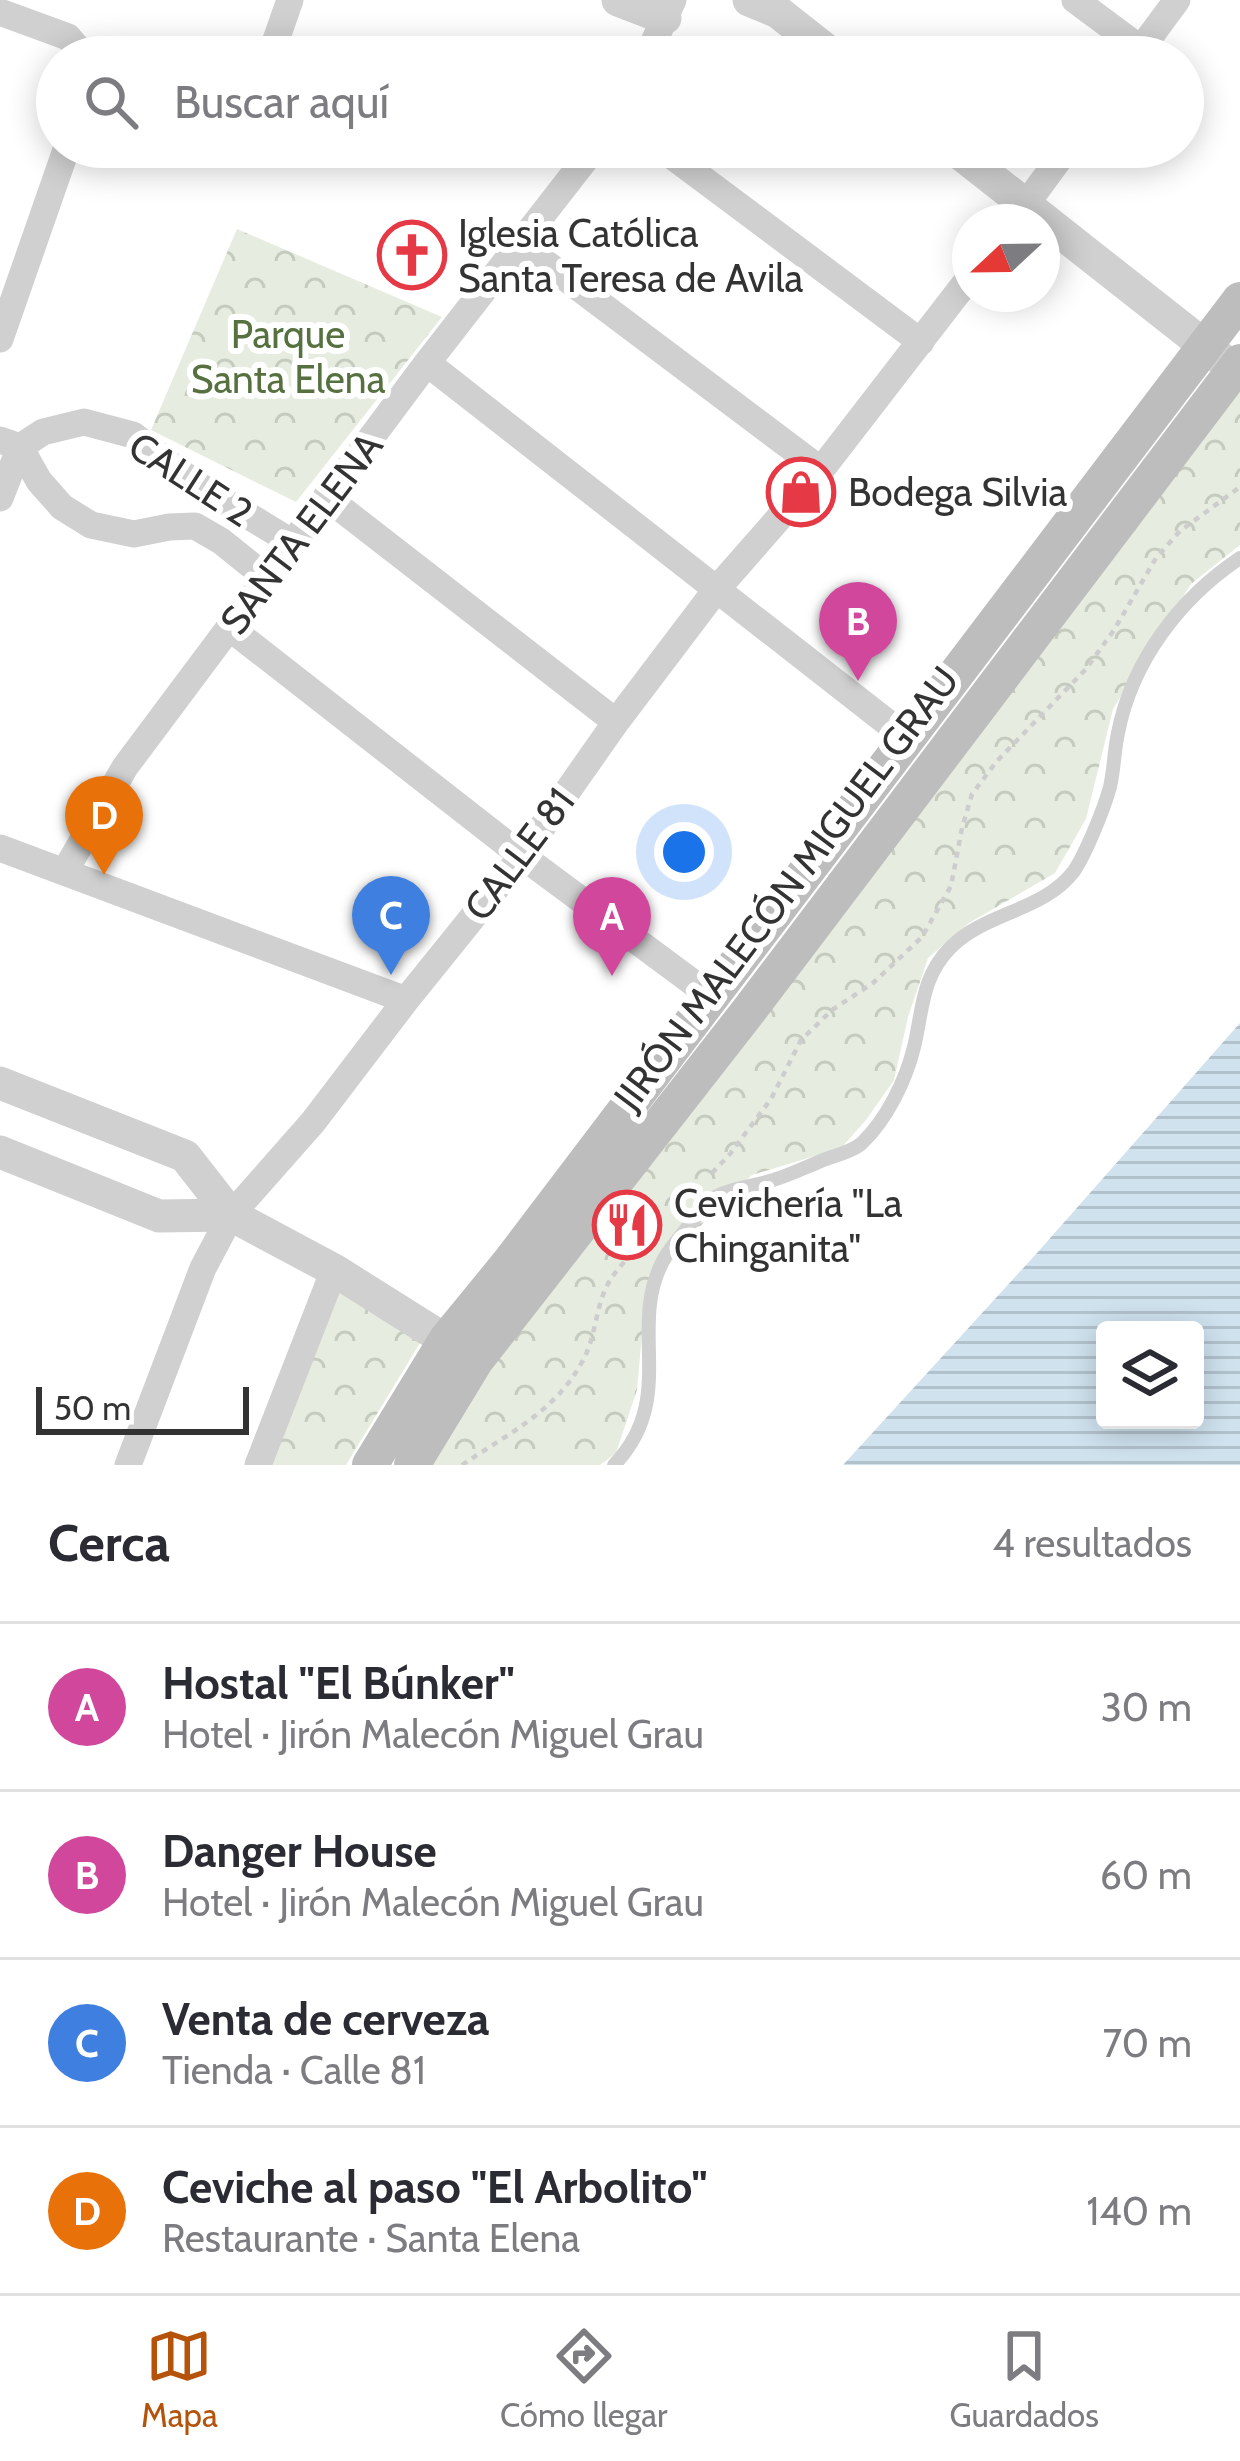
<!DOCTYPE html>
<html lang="es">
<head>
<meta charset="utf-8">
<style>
	:root { --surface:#fff; --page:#f7f7f7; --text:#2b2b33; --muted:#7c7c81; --line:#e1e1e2; --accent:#b45309 }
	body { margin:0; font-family:Cabin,sans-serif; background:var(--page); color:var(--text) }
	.controls { position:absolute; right:36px; bottom:36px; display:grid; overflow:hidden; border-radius:12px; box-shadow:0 6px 30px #0003 }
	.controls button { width:108px; height:108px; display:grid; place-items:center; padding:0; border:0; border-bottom:3px solid var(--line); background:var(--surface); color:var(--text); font:60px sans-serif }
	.compass { position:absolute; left:952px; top:204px; width:108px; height:108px; border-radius:50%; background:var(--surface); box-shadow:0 6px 30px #0003; rotate:248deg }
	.scale { position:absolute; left:36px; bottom:30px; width:213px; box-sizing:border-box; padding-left:12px; border:6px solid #333; border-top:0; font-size:33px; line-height:42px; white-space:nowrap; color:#333; -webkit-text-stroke:9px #fff; paint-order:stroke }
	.you { position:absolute; left:684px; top:852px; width:42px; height:42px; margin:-30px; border:9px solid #fff; border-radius:50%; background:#1a73e8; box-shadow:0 0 0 18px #1a73e833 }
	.badge { display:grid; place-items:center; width:78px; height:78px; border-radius:50%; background:var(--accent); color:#fff; font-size:39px; font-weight:700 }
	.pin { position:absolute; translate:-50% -99px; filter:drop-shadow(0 3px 6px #0008) }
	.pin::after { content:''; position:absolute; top:63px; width:42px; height:36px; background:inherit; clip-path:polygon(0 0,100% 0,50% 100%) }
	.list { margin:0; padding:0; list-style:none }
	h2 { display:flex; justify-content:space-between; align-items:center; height:156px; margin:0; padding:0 48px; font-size:51px }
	h2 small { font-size:39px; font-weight:400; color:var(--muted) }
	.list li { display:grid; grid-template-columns:78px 1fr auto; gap:36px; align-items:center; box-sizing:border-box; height:168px; padding:0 48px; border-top:3px solid var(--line) }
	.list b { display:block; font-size:45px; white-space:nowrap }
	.list p { margin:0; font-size:39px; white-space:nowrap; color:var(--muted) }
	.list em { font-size:39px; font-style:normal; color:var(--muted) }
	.icon { flex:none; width:66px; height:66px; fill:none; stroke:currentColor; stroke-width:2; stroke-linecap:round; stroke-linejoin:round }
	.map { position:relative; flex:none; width:1240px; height:1465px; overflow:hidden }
	.search { position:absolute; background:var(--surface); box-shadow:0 6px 30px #0003; left:36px; right:36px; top:36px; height:132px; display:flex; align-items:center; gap:30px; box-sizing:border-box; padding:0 42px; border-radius:66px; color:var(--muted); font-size:45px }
	.sheet { height:828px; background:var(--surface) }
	nav { display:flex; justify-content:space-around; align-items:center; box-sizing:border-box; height:168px; border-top:3px solid var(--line); background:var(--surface); font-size:33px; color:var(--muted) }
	nav a { display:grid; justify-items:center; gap:6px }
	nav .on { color:var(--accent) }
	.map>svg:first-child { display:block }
	.park { fill:url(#park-crowns) }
	.water { fill:url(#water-rules); fill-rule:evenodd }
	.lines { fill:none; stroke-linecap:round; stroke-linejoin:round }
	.path { stroke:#cdcdcd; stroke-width:4.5; stroke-dasharray:6 6; stroke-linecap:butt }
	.service { stroke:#d0d0d0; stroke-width:14 }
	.minor { stroke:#d0d0d0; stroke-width:27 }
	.tertiary { stroke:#d0d0d0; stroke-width:33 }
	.secondary { stroke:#bdbdbd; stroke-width:36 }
	.labels { text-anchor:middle; stroke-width:12; stroke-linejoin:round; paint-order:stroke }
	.poi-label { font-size:39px; fill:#333; stroke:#fff; text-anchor:start }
	.park-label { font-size:39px; fill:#56703f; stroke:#fff }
	.street-label { font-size:39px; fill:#333; stroke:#fff }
</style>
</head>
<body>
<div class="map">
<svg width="1240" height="1465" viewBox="0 0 1240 1465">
	<defs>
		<pattern id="park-crowns" width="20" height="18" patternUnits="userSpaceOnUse" patternTransform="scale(3)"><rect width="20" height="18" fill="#e6ecdf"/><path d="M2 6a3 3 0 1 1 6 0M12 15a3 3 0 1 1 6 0" fill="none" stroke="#c6cbc0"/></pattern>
		<pattern id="water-rules" width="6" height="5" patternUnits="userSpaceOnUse" patternTransform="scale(3)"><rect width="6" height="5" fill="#cfe2ee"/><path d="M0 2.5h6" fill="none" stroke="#b2c2cd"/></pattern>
	</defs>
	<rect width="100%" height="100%" fill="#fff"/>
	<path class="park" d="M 237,229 L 442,317 L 296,502 L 151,430 Z
		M 1240,362 L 1240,545 L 1191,584 L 1113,709 L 1086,819 L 1055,873 L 969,923 L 928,958 L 908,1017 L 894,1080 L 866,1120 L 841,1148 L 752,1175 L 713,1211 L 668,1266 L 643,1323 L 637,1390 L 616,1453 L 600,1465 L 412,1465 Z
		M 334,1287 L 420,1343 L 346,1465 L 266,1465 Z"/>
	<path class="water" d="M 1240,1023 L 1240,1465 L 843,1465 L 1037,1253 ZM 1105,1330 L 1195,1330 L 1195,1420 L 1105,1420 Z"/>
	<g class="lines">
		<path class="path" d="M 712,1173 L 730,1154 L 771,1099 L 801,1040 L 832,1010 L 873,983 L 922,937 L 951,886 L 962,828 L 972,794 L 997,761 L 1086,669 L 1114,630 L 1156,558 L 1180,531 L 1240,487
			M 462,1465 C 506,1435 555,1412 582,1362 C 595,1340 595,1313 605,1290 C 615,1267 637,1250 654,1233"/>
		<path class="service" d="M 614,1465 C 679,1397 626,1328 664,1259 C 669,1249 709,1200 717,1196 C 732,1188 753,1186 770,1181 C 787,1176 804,1168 821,1161 C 833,1156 852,1152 862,1143 C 887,1119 906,1080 914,1047 C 923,1010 921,977 951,947 C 986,912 1044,911 1074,871 C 1086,853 1104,809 1110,787 C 1114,770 1114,751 1118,733 C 1132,661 1180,598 1240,558"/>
		<path class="minor" d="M 1075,0 L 1141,49
			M 0,12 L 68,37 L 85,57
			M 270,57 L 290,0
			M 647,57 L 673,0
			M 1135,57 L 1177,0
			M 660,147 L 921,342
			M 1013,222 L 1068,147
			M 519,243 L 821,470
			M 0,339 L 67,147
			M 427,363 L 907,738
			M 0,440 L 20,447 L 39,481 L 62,507 L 91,525 L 134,534 L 169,527 L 195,526 L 221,541 L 267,578
			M 20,447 L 43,432 L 84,422 L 133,435 L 193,482 L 293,543
			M 326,497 L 616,722
			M 0,498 L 20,447
			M 230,628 L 522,856 L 711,996
			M 0,848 L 406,1000
			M 65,871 L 125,767 L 427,363 L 595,147
			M 128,1465 L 203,1268 L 231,1215 L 313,1122 L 406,1000 L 522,856 L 616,722 L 716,590 L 821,470 L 970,277
			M 258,1465 L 334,1270"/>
		<path class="tertiary" d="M 618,0 L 665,18
			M 749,0 L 778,12 L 835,57
			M 952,147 L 1224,361
			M 0,1083 L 185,1156 L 231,1215 L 334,1270 L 469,1355
			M 0,1152 L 159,1216 L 231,1215"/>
		<path class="secondary" d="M 370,1465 L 447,1339 L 510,1262 L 1240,300
			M 412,1465 L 476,1360 L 747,1013 L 1240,362"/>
	</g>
	<defs>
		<symbol id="church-ring" viewBox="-11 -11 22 22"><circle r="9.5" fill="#fff" stroke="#e63946" stroke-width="1.5"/><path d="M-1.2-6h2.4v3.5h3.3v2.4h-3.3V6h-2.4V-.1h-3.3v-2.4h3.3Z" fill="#e63946"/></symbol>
		<symbol id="shop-ring" viewBox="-11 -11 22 22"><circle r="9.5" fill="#fff" stroke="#e63946" stroke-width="1.5"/><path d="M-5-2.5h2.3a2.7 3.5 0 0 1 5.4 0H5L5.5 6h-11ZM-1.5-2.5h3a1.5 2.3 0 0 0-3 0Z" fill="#e63946"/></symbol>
		<symbol id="restaurant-ring" viewBox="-11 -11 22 22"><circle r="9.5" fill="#fff" stroke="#e63946" stroke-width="1.5"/><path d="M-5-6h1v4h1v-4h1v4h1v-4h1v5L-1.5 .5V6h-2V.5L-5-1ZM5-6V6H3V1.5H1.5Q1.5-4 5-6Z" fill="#e63946"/></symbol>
	</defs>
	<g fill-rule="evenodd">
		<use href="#church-ring" x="374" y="217" width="76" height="76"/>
		<use href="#shop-ring" x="763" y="454" width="76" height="76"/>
		<use href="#restaurant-ring" x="589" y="1187" width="76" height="76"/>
	</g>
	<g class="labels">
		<g class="poi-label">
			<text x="458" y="247">Iglesia Católica<tspan x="458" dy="45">Santa Teresa de Avila</tspan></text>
			<text x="848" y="506">Bodega Silvia</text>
			<text x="674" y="1217">Cevichería "La<tspan x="674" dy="45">Chinganita"</tspan></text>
		</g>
		<g class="park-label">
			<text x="288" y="348">Parque<tspan x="288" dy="45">Santa Elena</tspan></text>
		</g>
		<g class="street-label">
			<text transform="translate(191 479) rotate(33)" y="14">CALLE 2</text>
			<text transform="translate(301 533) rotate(-53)" y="14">SANTA ELENA</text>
			<text transform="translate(519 854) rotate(-53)" y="14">CALLE 81</text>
			<text transform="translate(786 888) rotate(-53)" y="14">JIRÓN MALECÓN MIGUEL GRAU</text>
		</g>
	</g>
</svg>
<div class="controls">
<button><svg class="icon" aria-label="layers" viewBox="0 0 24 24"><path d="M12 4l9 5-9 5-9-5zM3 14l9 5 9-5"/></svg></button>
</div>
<svg class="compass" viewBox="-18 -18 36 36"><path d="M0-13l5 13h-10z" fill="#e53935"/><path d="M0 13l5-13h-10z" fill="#7c7c81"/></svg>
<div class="scale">50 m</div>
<div class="you"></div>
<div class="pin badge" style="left:612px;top:976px;background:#d1479c">A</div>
<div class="pin badge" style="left:858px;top:681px;background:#d1479c">B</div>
<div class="pin badge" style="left:391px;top:975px;background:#3f7fe0">C</div>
<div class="pin badge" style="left:104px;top:875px;background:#e8710a">D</div>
<div class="search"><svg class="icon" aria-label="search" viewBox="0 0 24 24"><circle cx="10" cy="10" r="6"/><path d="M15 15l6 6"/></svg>Buscar aquí</div>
</div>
<section class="sheet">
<h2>Cerca<small>4 resultados</small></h2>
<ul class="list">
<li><span class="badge" style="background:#d1479c">A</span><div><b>Hostal &quot;El Búnker&quot;</b><p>Hotel · Jirón Malecón Miguel Grau</p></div><em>30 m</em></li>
<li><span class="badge" style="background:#d1479c">B</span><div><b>Danger House</b><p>Hotel · Jirón Malecón Miguel Grau</p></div><em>60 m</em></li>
<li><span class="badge" style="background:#3f7fe0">C</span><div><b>Venta de cerveza</b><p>Tienda · Calle 81</p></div><em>70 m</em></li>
<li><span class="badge" style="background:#e8710a">D</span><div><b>Ceviche al paso &quot;El Arbolito&quot;</b><p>Restaurante · Santa Elena</p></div><em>140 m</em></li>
</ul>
</section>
<nav>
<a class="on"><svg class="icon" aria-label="map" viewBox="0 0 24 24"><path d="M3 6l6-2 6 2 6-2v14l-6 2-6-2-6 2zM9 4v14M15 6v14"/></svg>Mapa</a>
<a><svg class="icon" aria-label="directions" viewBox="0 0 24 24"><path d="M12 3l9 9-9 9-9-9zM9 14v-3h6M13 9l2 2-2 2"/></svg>Cómo llegar</a>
<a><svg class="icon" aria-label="saved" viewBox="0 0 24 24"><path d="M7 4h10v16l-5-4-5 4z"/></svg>Guardados</a>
</nav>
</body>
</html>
